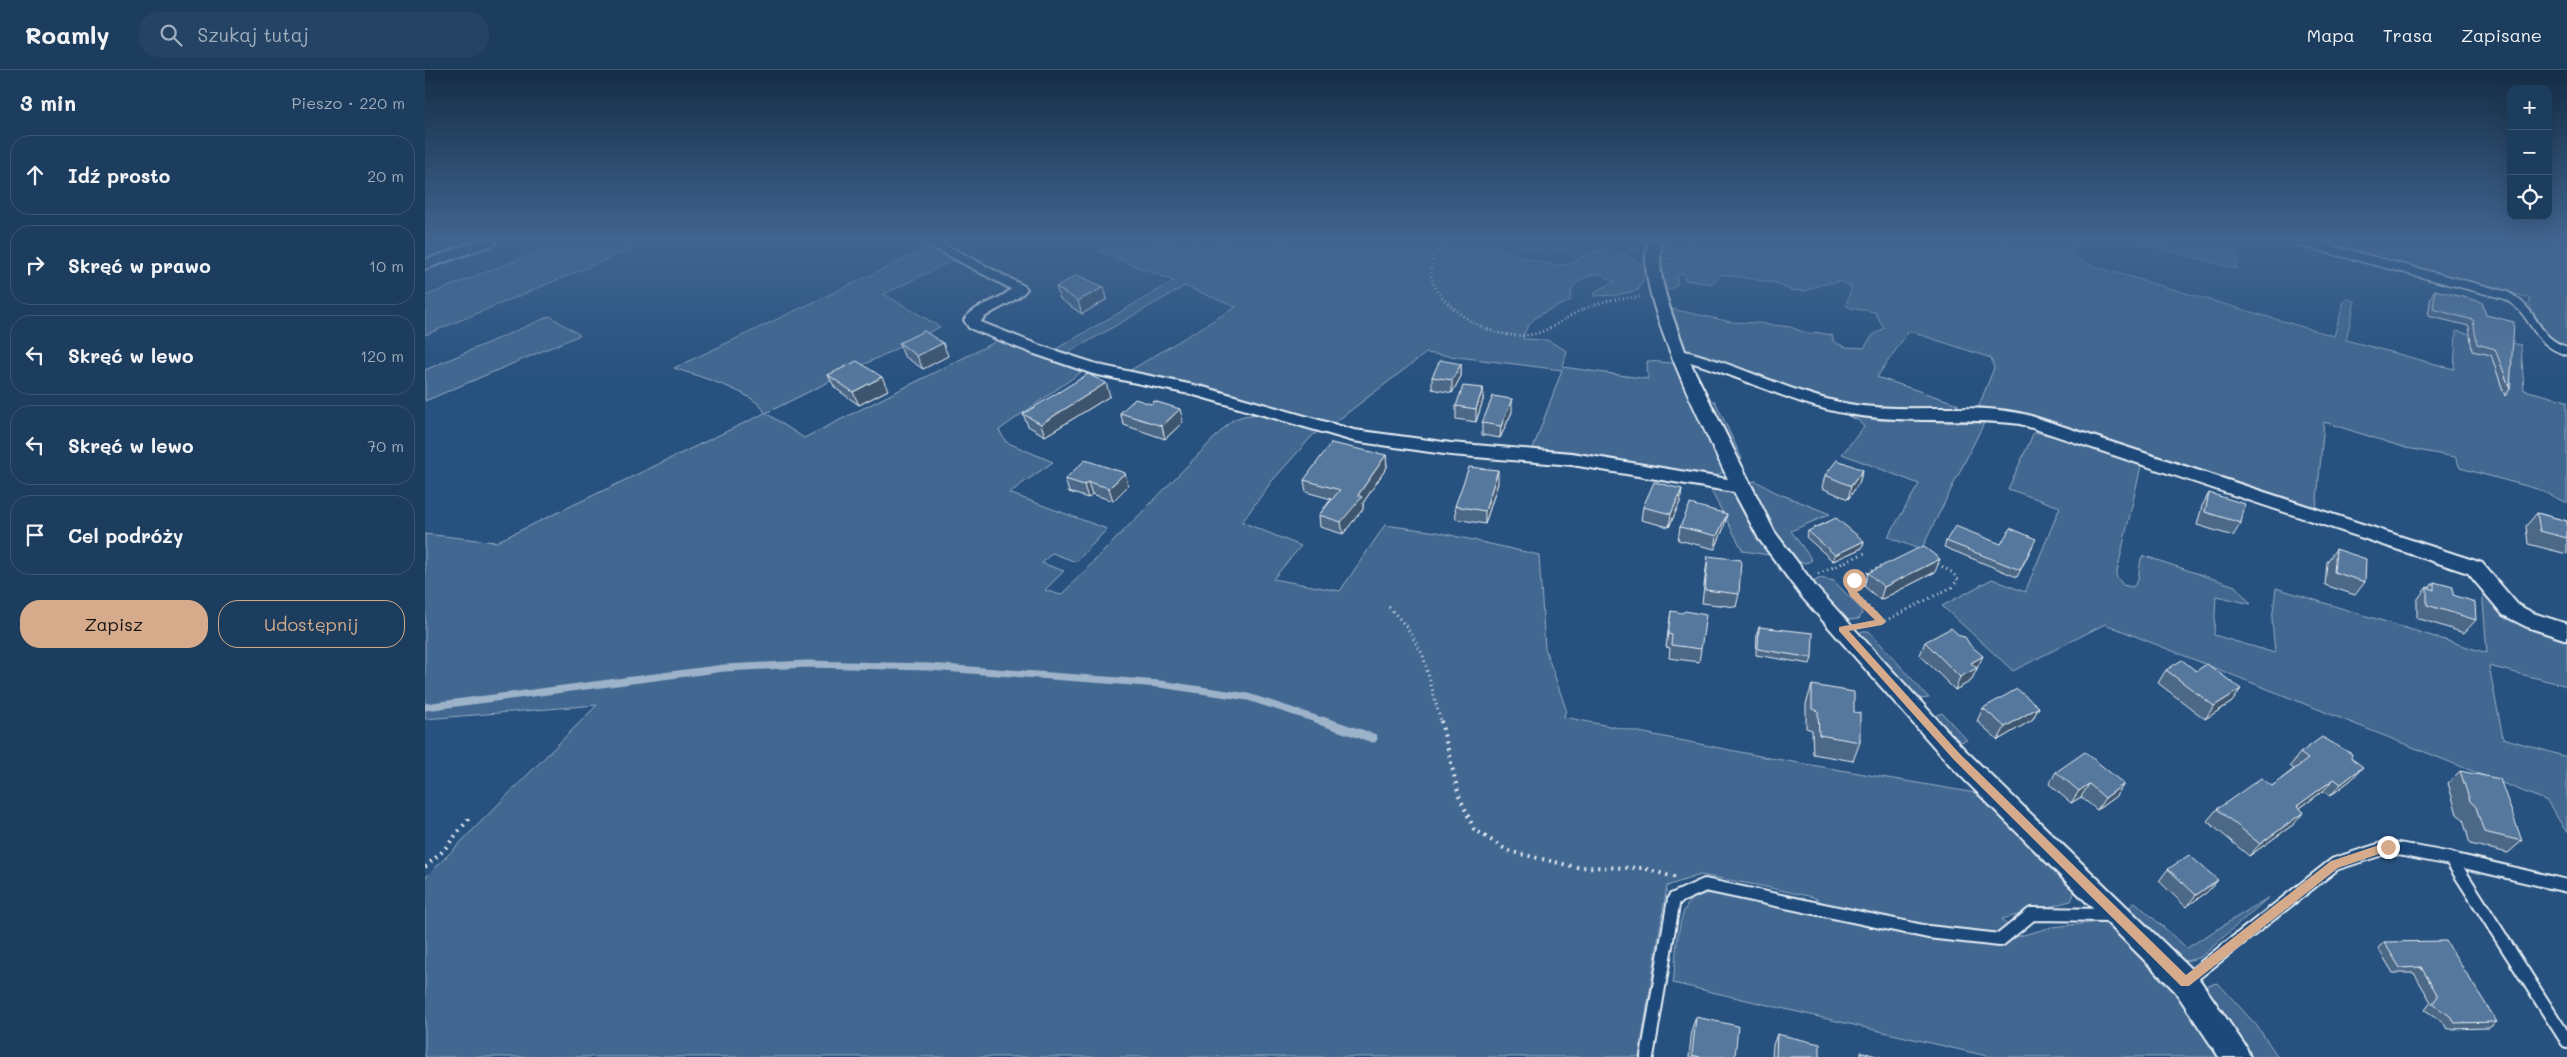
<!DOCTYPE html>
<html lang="pl">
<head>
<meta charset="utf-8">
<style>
	:root { --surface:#1d3d5f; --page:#254465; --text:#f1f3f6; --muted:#a0aebd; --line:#3b5674; --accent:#d6ab8b }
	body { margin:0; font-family:Mali,sans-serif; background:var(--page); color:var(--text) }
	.controls { position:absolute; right:15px; top:15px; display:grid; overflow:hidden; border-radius:10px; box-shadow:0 5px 20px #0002 }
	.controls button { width:45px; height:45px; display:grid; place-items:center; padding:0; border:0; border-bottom:1px solid var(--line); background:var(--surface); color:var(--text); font:25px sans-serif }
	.stop { position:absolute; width:15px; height:15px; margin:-11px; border:4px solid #d6ab8b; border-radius:50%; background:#fff }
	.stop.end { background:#d6ab8b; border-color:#fff; box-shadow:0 1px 5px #0008 }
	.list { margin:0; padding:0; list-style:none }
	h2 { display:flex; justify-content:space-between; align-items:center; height:65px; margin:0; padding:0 20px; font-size:21px }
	h2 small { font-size:16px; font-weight:400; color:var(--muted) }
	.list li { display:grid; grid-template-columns:32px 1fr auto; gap:15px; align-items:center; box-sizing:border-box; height:80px; margin:0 10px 10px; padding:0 10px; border:1px solid var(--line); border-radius:20px }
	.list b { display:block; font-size:19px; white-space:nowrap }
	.list em { font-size:16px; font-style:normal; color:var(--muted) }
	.actions { display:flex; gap:10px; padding:15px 20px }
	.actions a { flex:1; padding:11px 0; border:1px solid var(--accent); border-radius:20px; text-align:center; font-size:18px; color:var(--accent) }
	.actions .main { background:var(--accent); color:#111 }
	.icon { flex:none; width:28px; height:28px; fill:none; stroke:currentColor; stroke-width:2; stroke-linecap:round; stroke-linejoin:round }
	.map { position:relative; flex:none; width:2142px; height:987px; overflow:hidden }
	header { display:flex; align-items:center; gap:30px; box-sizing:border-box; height:70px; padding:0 25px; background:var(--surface); border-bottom:1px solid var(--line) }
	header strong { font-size:24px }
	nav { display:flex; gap:28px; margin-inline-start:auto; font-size:18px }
	.search { width:350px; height:45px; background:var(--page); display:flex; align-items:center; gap:12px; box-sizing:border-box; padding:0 18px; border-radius:20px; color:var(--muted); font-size:19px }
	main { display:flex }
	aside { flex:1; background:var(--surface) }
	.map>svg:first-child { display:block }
	.green { fill:#436891; stroke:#96acc4 }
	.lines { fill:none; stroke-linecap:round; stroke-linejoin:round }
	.stream-far1 { stroke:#9db3c9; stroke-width:7 }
	.stream { stroke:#9db3c9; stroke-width:9 }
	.service-far1-casing { stroke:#e8f1f8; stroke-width:11 }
	.service-casing { stroke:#e8f1f8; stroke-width:16 }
	.minor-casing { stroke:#e8f1f8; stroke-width:4 }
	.path-far2 { stroke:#e8f1f8; stroke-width:2.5; stroke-dasharray:1 3; stroke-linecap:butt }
	.path-far1 { stroke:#e8f1f8; stroke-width:3; stroke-dasharray:1 4; stroke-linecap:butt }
	.path { stroke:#e8f1f8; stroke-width:4; stroke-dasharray:2 5; stroke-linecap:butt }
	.service-far1 { stroke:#1f4a7a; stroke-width:8 }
	.service { stroke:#1f4a7a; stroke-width:12 }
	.minor { fill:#1f4a7a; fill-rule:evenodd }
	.wall { fill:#4b6787; stroke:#e8f1f8 }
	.shaded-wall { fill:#3d546e; stroke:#e8f1f8 }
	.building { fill:#57789d; stroke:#e8f1f8 }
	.route { fill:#d6ab8b }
</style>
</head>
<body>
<header>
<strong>Roamly</strong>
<div class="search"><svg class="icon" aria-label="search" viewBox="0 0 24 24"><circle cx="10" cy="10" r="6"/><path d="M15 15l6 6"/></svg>Szukaj tutaj</div>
<nav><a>Mapa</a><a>Trasa</a><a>Zapisane</a></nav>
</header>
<main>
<aside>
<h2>3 min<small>Pieszo · 220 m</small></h2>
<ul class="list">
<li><svg class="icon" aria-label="ahead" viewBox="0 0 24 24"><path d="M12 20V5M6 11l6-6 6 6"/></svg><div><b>Idź prosto</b></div><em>20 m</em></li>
<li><svg class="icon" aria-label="right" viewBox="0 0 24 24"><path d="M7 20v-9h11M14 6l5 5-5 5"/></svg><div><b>Skręć w prawo</b></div><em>10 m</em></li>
<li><svg class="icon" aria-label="left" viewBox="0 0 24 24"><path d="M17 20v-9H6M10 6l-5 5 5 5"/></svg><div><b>Skręć w lewo</b></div><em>120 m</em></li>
<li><svg class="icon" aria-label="left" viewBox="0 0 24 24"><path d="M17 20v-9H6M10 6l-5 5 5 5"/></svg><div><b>Skręć w lewo</b></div><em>70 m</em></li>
<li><svg class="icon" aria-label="arrive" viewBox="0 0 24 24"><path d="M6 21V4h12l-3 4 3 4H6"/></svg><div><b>Cel podróży</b></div></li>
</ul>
<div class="actions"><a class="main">Zapisz</a><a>Udostępnij</a></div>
</aside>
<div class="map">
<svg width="2142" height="987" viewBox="0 0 2142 987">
	<rect width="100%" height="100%" fill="#27517f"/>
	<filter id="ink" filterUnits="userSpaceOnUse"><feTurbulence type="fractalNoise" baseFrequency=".02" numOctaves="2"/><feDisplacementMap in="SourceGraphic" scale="10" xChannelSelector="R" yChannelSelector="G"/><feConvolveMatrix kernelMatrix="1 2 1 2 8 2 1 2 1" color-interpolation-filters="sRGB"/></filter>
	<g filter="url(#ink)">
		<path class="green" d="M 140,171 L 226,171 L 0,265 L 0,226 Z
			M 694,171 L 966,171 C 1013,204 1018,163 1062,171 C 1068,172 1073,178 1078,181 C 1090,187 1123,194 1137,195 C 1148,196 1158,184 1169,182 C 1187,177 1208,188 1222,198 L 1214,220 L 1192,225 L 1168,226 L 1172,220 L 1190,212 L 1174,203 C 1155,209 1147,210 1145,231 C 1127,239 1101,246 1098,269 L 1122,270 L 1142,281 L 1138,297 L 1223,309 L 1222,291 L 1247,293 L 1253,299 L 1298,398 L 1298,402 L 1291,406 L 1275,407 L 1107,381 L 1137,300 L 1001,283 L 904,357 L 788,321 L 704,301 L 811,237 L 760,216 L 643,283 L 631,279 L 749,211 L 673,181 Z
			M 1237,171 L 1654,171 L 1645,186 L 1671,197 L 1909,266 L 1920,228 L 1930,231 L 1921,270 L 2029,299 L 2031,261 L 2096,275 L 2099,320 L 2142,331 L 2142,433 L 2112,419 L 2035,398 L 2030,387 L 1981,378 L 1899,352 L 1891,441 L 1602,346 L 1553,338 L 1569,298 L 1566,288 L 1484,261 L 1452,307 L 1533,334 L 1531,340 L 1496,341 L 1414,335 L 1265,283 L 1260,280 L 1246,242 L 1247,239 L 1306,252 L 1332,253 L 1365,257 L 1387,265 L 1389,262 L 1407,265 L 1409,272 L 1421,277 L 1439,278 L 1447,266 L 1459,258 L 1450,242 L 1425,238 L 1421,235 L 1427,217 L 1416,211 L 1395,215 L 1380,221 L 1365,220 L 1351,213 L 1296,204 L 1288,214 L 1260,210 L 1258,203 L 1252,206 L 1252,215 L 1244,220 C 1234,215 1233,196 1235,187 L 1247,189 L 1249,187 L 1235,181 Z
			M 1708,171 L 1811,171 L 1812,199 Z
			M 1899,171 L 2142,171 L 2142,278 L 2124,268 L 2104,235 L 2105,228 L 1898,175 Z
			M 505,177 L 533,188 L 459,224 L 515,257 L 341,343 L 379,368 L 576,269 L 658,299 L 655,303 L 574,360 L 581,372 L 628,392 L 584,423 L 682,459 L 651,492 L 627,483 L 617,493 L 639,501 L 620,520 L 636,525 L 806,351 C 836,335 864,352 893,362 L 888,365 L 847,411 L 817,452 L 876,476 L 848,509 L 915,521 L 960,455 L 1012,462 L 1114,485 L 1120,578 L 1141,639 L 1139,647 L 1345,688 L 1551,723 L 1637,804 L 1650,821 L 1646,831 L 1577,849 L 1591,867 L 1627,857 L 1674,852 L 1685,854 L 1723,885 L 1802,987 L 1566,987 L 1248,913 C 1251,893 1251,843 1266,831 C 1273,825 1283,823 1292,821 L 1434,854 L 1388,827 L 1331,815 L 1275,805 L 1242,816 L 1214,987 L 0,987 L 0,808 L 172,635 L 0,649 L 0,464 L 71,472 L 340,343 C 332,322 271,306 249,298 Z
			M 125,246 L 155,265 L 0,331 L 0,300 Z
			M 1286,331 L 1290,331 L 1317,389 L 1313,388 L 1285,333 Z
			M 1423,346 L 1453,350 L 1559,353 L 1496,480 L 1463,467 L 1494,414 L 1417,384 L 1439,357 L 1433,350 Z
			M 1609,362 L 1632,367 L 1716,396 L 1691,506 L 1698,515 L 1708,517 L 1713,510 L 1716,488 L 1720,486 L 1810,516 L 1826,534 L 1791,526 L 1789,565 L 1850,583 L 1847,550 L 1851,518 L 2062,583 L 2057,519 C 2079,549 2108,553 2142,565 L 2142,616 L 2064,596 L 2078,668 L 2142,687 L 2142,763 L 2122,731 L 1680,554 L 1588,601 L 1517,536 L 1567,509 L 1600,522 L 1635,437 L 1583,419 Z
			M 1331,411 L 1350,422 L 1405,444 L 1366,461 L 1387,490 C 1380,495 1375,493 1368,488 L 1338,445 L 1323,412 Z
			M 1284,417 L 1305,420 L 1311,424 L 1344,485 L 1318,481 Z
			M 1396,508 L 1409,511 L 1436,539 L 1437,544 L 1434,549 L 1422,550 L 1417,547 L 1389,515 L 1389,511 Z
			M 1438,561 L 1444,561 L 1504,628 L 1494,629 L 1434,563 Z
			M 1517,643 L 1542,670 L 1532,673 L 1508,647 Z
			M 1844,827 L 1776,887 L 1758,892 L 1704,841 L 1706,835 L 1710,832 L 1762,878 Z
			M 1793,913 L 1832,956 L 1853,987 L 1826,987 L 1781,920 L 1783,915 Z"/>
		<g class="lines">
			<path class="stream-far1" d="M 0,637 L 299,598 L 381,594 L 504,597 L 735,614 L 823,627 L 900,652"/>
			<path class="stream" d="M 897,651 L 948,668"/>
			<defs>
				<path id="service-far1" d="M 1873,171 L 2080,225 C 2113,242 2106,270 2142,281"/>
				<path id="service" d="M 2026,789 L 2142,816
					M 1761,911 L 1910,794 L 1963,777 L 2026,789 L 2142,971
					M 1222,987 L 1249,829 L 1280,815 L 1503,862 L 1575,870 L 1607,844 L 1686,845"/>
				<path id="minor" d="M 52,171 L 72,171 L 70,174 L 0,199 L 0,190 Z
					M 496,171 L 514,171 L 599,216 L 602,219 C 591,234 558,243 556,252 L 616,276 L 678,296 L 778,317 L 929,360 L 1026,373 L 1147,383 L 1303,409 C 1282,363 1204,215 1224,171 L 1238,171 C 1227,202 1250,250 1260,281 C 1316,295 1367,324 1424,334 C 1482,344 1547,331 1603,345 L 2057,493 L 2093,535 L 2108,543 L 2142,554 L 2142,570 L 2102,557 L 2078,545 L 2043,503 L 1595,354 C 1538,347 1480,354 1424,344 C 1368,335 1319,307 1265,292 L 1349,461 L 1391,517 L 1540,680 L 1770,903 L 1821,977 L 1825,987 L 1794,987 L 1750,921 L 1524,694 L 1377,527 L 1334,469 L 1309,422 L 1147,395 L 1026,385 L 928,371 L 769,325 L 668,304 L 604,282 L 544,258 L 539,250 C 551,233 572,233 586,219 Z"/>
			</defs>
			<use href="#service-far1" class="service-far1-casing"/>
			<use href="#service" class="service-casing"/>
			<use href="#minor" class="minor-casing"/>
			<path class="path-far2" d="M 1022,171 C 1009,183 1001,198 1009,215 C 1014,227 1027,237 1037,245 C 1061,263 1095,273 1123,259 C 1137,252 1149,242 1164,237 C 1180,230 1198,228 1216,227
				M 1082,171 C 1113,183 1140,179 1172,172
				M 1171,171 L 1211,180"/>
			<path class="path-far1" d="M 1393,504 L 1440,483
				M 964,537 L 981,556 L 998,585 L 1016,652
				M 1457,552 L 1425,517 L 1429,510 L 1460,494
				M 1440,555 L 1462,550 L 1527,517 L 1533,510 L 1528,503 L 1511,493"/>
			<path class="path" d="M 1016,651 L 1034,726 L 1049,759 L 1083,781 L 1151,797 L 1218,798 L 1252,808
				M 0,797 L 18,781 L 46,746"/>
			<use href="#service-far1" class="service-far1"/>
			<use href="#service" class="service"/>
			<use href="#minor" class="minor"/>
		</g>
		<path class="wall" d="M 631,217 L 679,217 L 682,229 L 657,244 L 635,229 Z
			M 2010,220 L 2061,245 L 2085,319 L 2080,326 L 2066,285 L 2047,281 L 2044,256 L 2003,246 L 2006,226 Z
			M 474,273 L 518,273 L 523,286 L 498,299 L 479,286 Z
			M 1036,294 L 1036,306 L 1027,323 L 1007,319 L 1007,307 Z
			M 403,305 L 463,320 L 434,335 L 410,318 Z
			M 1058,318 L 1058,330 L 1051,352 L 1031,349 L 1031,336 Z
			M 685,326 L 620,366 L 603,356 L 598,344 Z
			M 1087,342 L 1075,368 L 1057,365 L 1057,353 Z
			M 695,343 L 758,352 L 740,369 L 699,355 Z
			M 961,385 L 962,397 L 938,433 L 938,439 L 918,464 L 895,457 L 894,445 L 906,429 L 881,422 L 879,410 Z
			M 1438,400 L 1434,413 L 1423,429 L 1397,418 L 1400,405 Z
			M 640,409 L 703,416 L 688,431 L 667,424 L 663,428 L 644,422 Z
			M 1073,413 L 1060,454 L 1031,449 L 1030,436 Z
			M 1257,419 L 1255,432 L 1244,457 L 1216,450 L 1218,437 Z
			M 1784,423 L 1816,453 L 1808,466 L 1772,455 L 1777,436 Z
			M 2112,443 L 2142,451 L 2142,484 L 2103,474 L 2101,456 Z
			M 1255,457 L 1299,457 L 1290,479 L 1253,470 Z
			M 1383,461 L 1439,471 L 1437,478 L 1408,491 L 1381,467 Z
			M 1521,471 L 1576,474 L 1608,475 L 1592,507 L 1519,477 Z
			M 1911,479 L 1940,512 L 1930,525 L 1900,515 L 1902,492 Z
			M 1283,486 L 1314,524 L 1311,537 L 1277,533 L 1281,499 Z
			M 1510,502 L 1455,530 L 1439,516 L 1443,503 Z
			M 2009,512 L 2028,525 L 2051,550 L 2039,563 L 1992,548 L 1992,530 L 2002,517 L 2004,518 Z
			M 1246,541 L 1276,579 L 1274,592 L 1244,588 L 1245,578 L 1241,577 Z
			M 1334,557 L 1387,588 L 1385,594 L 1331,585 L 1332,563 Z
			M 1500,572 L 1552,599 L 1551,600 L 1546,611 L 1530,620 L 1495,585 Z
			M 1741,600 L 1807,632 L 1780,649 L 1733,613 Z
			M 1387,615 L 1429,642 L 1435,672 L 1428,691 L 1388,684 L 1387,660 L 1381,658 L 1381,634 Z
			M 1614,637 L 1607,650 L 1573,670 L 1552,651 L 1558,638 Z
			M 1875,683 L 1926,688 L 1927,709 L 1905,726 L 1898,721 L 1875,738 L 1869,754 L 1824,786 L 1782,751 L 1792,739 L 1847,716 L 1869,699 L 1865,696 Z
			M 2035,701 L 2097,771 L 2083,783 L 2045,774 L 2038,749 L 2032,744 L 2023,713 Z
			M 1631,702 L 1699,714 L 1691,726 L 1672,740 L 1656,727 L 1646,733 L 1624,714 Z
			M 1743,799 L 1793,810 L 1782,822 L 1761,837 L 1734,811 Z
			M 1959,872 L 2072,952 L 2064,958 L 2022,959 L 2018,952 L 2000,940 L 2006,932 L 1989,903 L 1968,903 L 1953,878 Z
			M 1271,947 L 1310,987 L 1264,987 L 1267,958 Z
			M 1352,964 L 1395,987 L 1347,987 L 1348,975 Z"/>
		<path class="shaded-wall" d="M 679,217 L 682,229 L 657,244 L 653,231 Z
			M 518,273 L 523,286 L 498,299 L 492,286 Z
			M 1036,294 L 1036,306 L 1027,323 L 1027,310 Z
			M 457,307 L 463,320 L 434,335 L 428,322 Z
			M 681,313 L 685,326 L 620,366 L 616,354 Z
			M 1058,318 L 1058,330 L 1051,352 L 1051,339 Z
			M 1087,329 L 1087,342 L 1075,368 L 1076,356 Z
			M 755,339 L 758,352 L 740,369 L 737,356 Z
			M 961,385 L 962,397 L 938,433 L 938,439 L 918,464 L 916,452 L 933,425 Z
			M 1073,400 L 1073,413 L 1060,454 L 1060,441 Z
			M 1438,400 L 1434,413 L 1423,429 L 1426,416 Z
			M 700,403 L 703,416 L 688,431 L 684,418 Z
			M 663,412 L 667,424 L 663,428 L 659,415 Z
			M 1257,419 L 1255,432 L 1244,457 L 1246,444 Z
			M 1302,444 L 1299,457 L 1290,479 L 1292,466 Z
			M 1439,471 L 1437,478 L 1408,491 L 1410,485 Z
			M 1515,489 L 1510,502 L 1455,530 L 1459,517 Z
			M 1558,586 L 1546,611 L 1530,620 L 1535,607 L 1546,593 Z
			M 1816,619 L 1807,632 L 1780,649 L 1789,636 Z
			M 1614,637 L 1607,650 L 1573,670 L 1580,657 Z
			M 1938,697 L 1927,709 L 1905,726 L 1916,714 Z
			M 1909,709 L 1898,721 L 1861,748 L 1872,736 Z
			M 1664,714 L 1656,727 L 1646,733 L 1654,721 Z
			M 1699,714 L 1691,726 L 1672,740 L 1680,728 Z
			M 1879,742 L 1869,754 L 1824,786 L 1835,774 Z
			M 1793,810 L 1782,822 L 1761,837 L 1771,825 Z"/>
		<path class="building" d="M 652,205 L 679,217 L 653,231 L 631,217 Z
			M 2010,220 L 2057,232 L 2061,245 L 2089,252 L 2085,319 L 2070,279 L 2052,274 L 2048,250 L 2008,239 Z
			M 499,261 L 518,273 L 492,286 L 474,273 Z
			M 1015,290 L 1036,294 L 1027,310 L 1007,307 Z
			M 432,291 L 457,307 L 428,322 L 403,305 Z
			M 663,304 L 681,313 L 616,354 L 598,344 Z
			M 1038,316 L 1058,318 L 1051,339 L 1031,336 Z
			M 1068,326 L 1087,329 L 1076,356 L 1057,353 Z
			M 710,329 L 726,334 L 729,331 L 755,339 L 737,356 L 695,343 Z
			M 906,373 L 961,385 L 933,425 L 937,427 L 916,452 L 894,445 L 915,420 L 879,410 Z
			M 660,390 L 700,403 L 684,418 L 663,412 L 659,415 L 640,409 Z
			M 1412,390 L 1438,400 L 1426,416 L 1400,405 Z
			M 1044,397 L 1073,400 L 1060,441 L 1030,436 Z
			M 1229,412 L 1257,419 L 1246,444 L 1218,437 Z
			M 1784,423 L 1820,434 L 1816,453 L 1780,442 Z
			M 1265,434 L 1302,444 L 1292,466 L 1255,457 Z
			M 2112,443 L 2142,451 L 2142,468 L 2115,461 Z
			M 1411,448 L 1439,471 L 1410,485 L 1383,461 Z
			M 1530,456 L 1576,474 L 1585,458 L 1611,469 L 1595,500 L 1521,471 Z
			M 1498,476 L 1515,489 L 1459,517 L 1443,503 Z
			M 1911,479 L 1941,489 L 1940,512 L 1909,502 Z
			M 1283,486 L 1316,490 L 1314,524 L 1280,520 Z
			M 2009,512 L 2028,517 L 2028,525 L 2050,532 L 2051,550 L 2002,535 L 2002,517 L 2009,520 Z
			M 1246,541 L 1257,543 L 1260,541 L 1281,545 L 1276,579 L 1246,575 L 1247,565 L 1243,564 Z
			M 1334,557 L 1388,563 L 1387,588 L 1333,579 Z
			M 1526,558 L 1535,566 L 1540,567 L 1545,575 L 1558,586 L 1546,593 L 1552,598 L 1535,607 L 1500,572 Z
			M 1757,590 L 1771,601 L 1782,594 L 1816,619 L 1789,636 L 1741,600 Z
			M 1387,615 L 1429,622 L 1429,642 L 1435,643 L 1435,672 L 1394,665 L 1393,641 L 1387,639 Z
			M 1592,619 L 1614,637 L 1580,657 L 1558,638 Z
			M 1897,667 L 1927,684 L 1926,688 L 1938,697 L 1916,714 L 1909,709 L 1872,736 L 1879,742 L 1835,774 L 1792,739 L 1836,708 L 1847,716 L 1883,689 L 1875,683 Z
			M 1660,682 L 1699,714 L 1680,728 L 1664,714 L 1654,721 L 1631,702 Z
			M 2035,701 L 2075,709 L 2097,771 L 2059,762 L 2051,737 L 2045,731 Z
			M 1764,785 L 1793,810 L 1771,825 L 1743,799 Z
			M 2021,871 L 2072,952 L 2029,953 L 2025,946 L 2007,934 L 2013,926 L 1996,897 L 1975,898 L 1959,872 Z
			M 1271,947 L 1313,956 L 1310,987 L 1275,987 L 1267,985 Z
			M 1352,964 L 1395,974 L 1395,987 L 1351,987 Z
			M 1436,982 L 1456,987 L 1436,987 Z"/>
	</g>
	<linearGradient id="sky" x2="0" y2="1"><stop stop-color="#152d46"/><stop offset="0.55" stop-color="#416590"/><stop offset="1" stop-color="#416590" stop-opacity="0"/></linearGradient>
	<rect width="2142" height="309" fill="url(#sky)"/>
	<path class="route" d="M 1426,508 L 1433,510 L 1429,517 C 1435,529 1453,539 1461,552 L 1457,555 L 1424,561 L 1535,684 L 1761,905 L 1906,791 L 1963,772 L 1968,777 L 1966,780 L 1913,798 L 1764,916 L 1756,916 L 1529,690 L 1414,561 L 1414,557 L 1450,550 L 1425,526 L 1421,517 Z"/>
</svg>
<div class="controls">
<button>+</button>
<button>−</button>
<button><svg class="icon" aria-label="locate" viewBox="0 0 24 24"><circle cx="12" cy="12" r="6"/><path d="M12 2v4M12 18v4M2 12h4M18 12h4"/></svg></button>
</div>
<div class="stop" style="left:1429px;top:510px"></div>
<div class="stop end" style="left:1963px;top:777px"></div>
</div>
</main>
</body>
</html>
